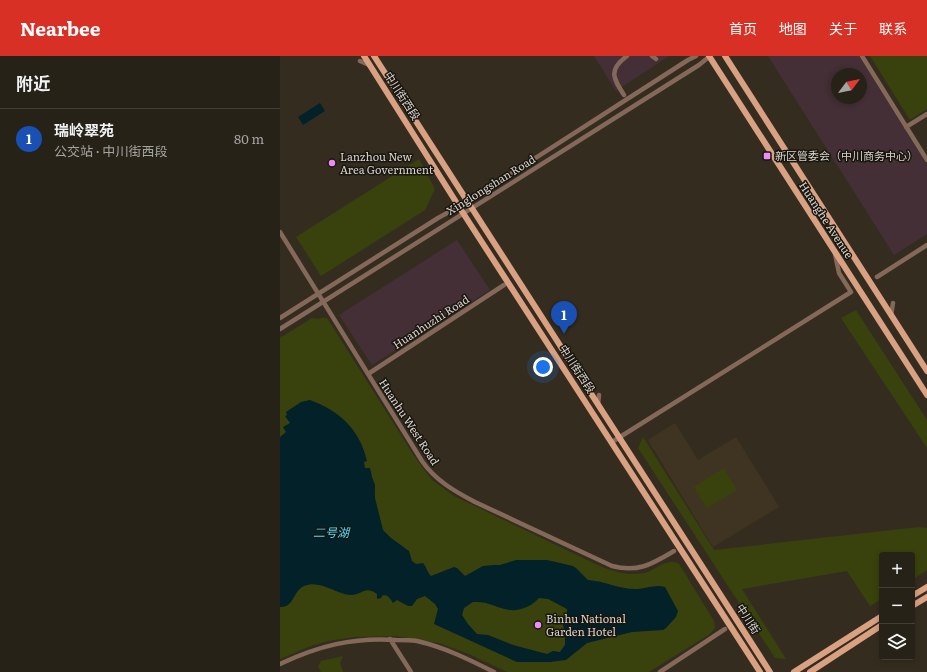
<!DOCTYPE html>
<html lang="zh">
<head>
<meta charset="utf-8">
<style>
	:root { --surface:#272217; --page:#2f2a20; --text:#f1f3f6; --muted:#a4a4a1; --line:#433f36; --accent:#d93025 }
	body { margin:0; font-family:Literata,"Noto Sans SC",serif; background:var(--page); color:var(--text) }
	.controls { position:absolute; right:12px; bottom:12px; display:grid; overflow:hidden; border-radius:4px; box-shadow:0 2px 6px #0003 }
	.controls button { width:36px; height:36px; display:grid; place-items:center; padding:0; border:0; border-bottom:1px solid var(--line); background:var(--surface); color:var(--text); font:20px sans-serif }
	.compass { position:absolute; left:551px; top:12px; width:36px; height:36px; border-radius:50%; background:var(--surface); box-shadow:0 2px 6px #0003; rotate:58deg }
	.you { position:absolute; left:263px; top:311px; width:14px; height:14px; margin:-10px; border:3px solid #fff; border-radius:50%; background:#1a73e8; box-shadow:0 0 0 6px #1a73e833 }
	.badge { display:grid; place-items:center; width:26px; height:26px; border-radius:50%; background:var(--accent); color:#fff; font-size:13px; font-weight:700 }
	.pin { position:absolute; translate:-50% -33px; filter:drop-shadow(0 1px 2px #0008) }
	.pin::after { content:''; position:absolute; top:21px; width:14px; height:12px; background:inherit; clip-path:polygon(0 0,100% 0,50% 100%) }
	.list { margin:0; padding:0; list-style:none }
	h2 { display:flex; justify-content:space-between; align-items:center; height:52px; margin:0; padding:0 16px; font-size:17px }
	h2 small { font-size:13px; font-weight:400; color:var(--muted) }
	.list li { display:grid; grid-template-columns:26px 1fr auto; gap:12px; align-items:center; box-sizing:border-box; height:60px; padding:0 16px; border-top:1px solid var(--line) }
	.list b { display:block; font-size:15px; white-space:nowrap }
	.list p { margin:0; font-size:13px; white-space:nowrap; color:var(--muted) }
	.list em { font-size:13px; font-style:normal; color:var(--muted) }
	.icon { flex:none; width:22px; height:22px; fill:none; stroke:currentColor; stroke-width:2; stroke-linecap:round; stroke-linejoin:round }
	.map { position:relative; flex:none; width:647px; height:616px; overflow:hidden }
	header { display:flex; align-items:center; gap:24px; box-sizing:border-box; height:56px; padding:0 20px; background:var(--accent); color:#fff }
	header strong { font-size:19px }
	nav { display:flex; gap:22px; margin-inline-start:auto; font-size:14px }
	main { display:flex }
	aside { flex:1; background:var(--surface) }
	.map>svg:first-child { display:block }
	.commercial { fill:#432f35; fill-rule:evenodd }
	.built { fill:#3f3421 }
	.green { fill:#39420c }
	.water { fill:#022128; fill-rule:evenodd }
	.lines { fill:none; stroke-linecap:round; stroke-linejoin:round }
	.minor { stroke:#846859; stroke-width:4.5 }
	.major { stroke:#daa082; stroke-width:6 }
	.poi-dot { fill:#ec8cfb; stroke:#191610; stroke-width:1.5 }
	.labels { text-anchor:middle; stroke-width:3; stroke-linejoin:round; paint-order:stroke }
	.street-label { font-size:11px; fill:#d9d4cc; stroke:#191610 }
	.poi-label { font-size:11px; fill:#d9d4cc; stroke:#191610; text-anchor:start }
	.water-label { font-size:12px; font-style:italic; fill:#50dcfc; stroke:#191610 }
</style>
</head>
<body>
<header>
<strong>Nearbee</strong>
<nav><a>首页</a><a>地图</a><a>关于</a><a>联系</a></nav>
</header>
<main>
<aside>
<h2>附近<small></small></h2>
<ul class="list">
<li><span class="badge" style="background:#1a4fb4">1</span><div><b>瑞岭翠苑</b><p>公交站 · 中川街西段</p></div><em>80 m</em></li>
</ul>
</aside>
<div class="map">
<svg width="647" height="616" viewBox="0 0 647 616">
	<rect width="100%" height="100%" fill="#342d1f"/>
	<path class="commercial" d="M 314,0 L 389,0 L 336,35 Z
		M 488,0 L 579,0 L 647,109 L 647,178 L 614,199 ZM 557,18 L 581,18 L 581,42 L 557,42 Z
		M 177,184 L 210,234 L 92,309 L 59,259 Z"/>
	<path class="built" d="M 395,367 L 418,404 L 456,381 L 499,451 L 433,491 L 368,384 Z"/>
	<path class="green" d="M 590,0 L 647,0 L 647,53 L 630,64 Z
		M 139,103 L 155,133 L 145,154 L 41,220 L 16,181 Z
		M 576,254 L 647,364 L 647,392 L 561,262 Z
		M 32,262 L 38,263 L 41,262 L 47,262 L 131,395 L 142,411 L 152,424 L 174,440 L 324,512 C 337,516 350,520 364,517 C 377,514 385,501 399,508 L 434,565 L 435,572 L 430,578 L 369,616 L 227,616 L 189,598 L 159,587 L 115,580 L 74,581 L 54,584 L 33,589 L 0,603 L 0,282 Z
		M 363,381 L 434,494 L 639,471 L 647,472 L 647,514 L 632,524 L 632,499 L 602,499 L 602,543 L 590,550 L 567,515 L 462,533 L 506,603 L 495,602 L 358,392 Z
		M 444,412 L 457,434 L 427,452 L 414,431 Z
		M 63,600 L 60,607 L 63,616 L 41,616 L 38,610 L 41,605 Z"/>
	<path class="water" d="M 40,47 L 45,55 L 23,69 L 18,61 Z
		M 30,344 C 60,355 80,374 87,405 L 84,406 L 85,412 L 90,412 L 92,421 L 95,429 L 95,442 L 103,474 L 111,482 L 129,495 L 132,505 L 136,508 L 143,507 C 147,512 147,516 151,520 L 174,511 L 177,512 L 185,520 L 203,510 L 214,509 L 220,509 L 236,504 L 267,504 L 293,510 L 297,513 L 308,524 C 325,525 341,534 358,533 C 367,532 376,528 385,531 L 398,555 L 396,561 L 386,572 L 383,574 L 352,576 L 307,587 L 286,604 L 270,606 L 237,606 L 154,568 L 158,553 L 155,548 L 145,540 L 137,543 L 132,550 L 128,550 L 117,544 L 113,547 C 110,542 108,539 103,539 L 101,542 L 97,543 L 97,538 C 85,529 82,539 71,539 C 55,538 40,523 24,530 C 13,535 14,552 0,551 L 0,381 L 6,376 L 3,371 L 10,367 L 5,360 L 7,359 L 6,356 L 21,346 ZM 259,542 L 268,543 L 287,553 L 287,561 L 283,569 L 285,577 L 285,589 L 280,596 L 273,595 L 267,598 L 233,589 L 208,579 L 197,578 L 188,568 L 182,559 L 184,552 L 193,546 C 198,546 203,546 209,548 C 213,549 217,551 221,552 C 235,557 249,553 259,542 Z"/>
	<g class="lines">
		<path class="minor" d="M 372,0 L 376,3
			M 582,0 L 647,104
			M 80,5 L 89,9
			M 344,39 C 333,22 328,14 347,0
			M 626,71 L 647,58
			M 0,176 L 142,405 C 155,424 174,435 195,446 L 332,510 C 358,517 372,508 394,495
			M 597,221 L 647,189
			M 611,260 L 613,247
			M 0,262 L 158,162 L 187,146 L 408,4 L 416,0
			M 0,273 L 419,9 L 430,0
			M 88,318 L 224,229
			M 318,349 L 319,339
			M 332,386 L 571,236 L 559,217 L 555,198
			M 110,583 L 131,616
			M 0,608 C 38,590 73,581 116,584 C 123,584 130,584 137,585 C 164,591 190,604 214,616
			M 380,616 L 445,573"/>
		<path class="major" d="M 84,0 L 183,157 L 480,616
			M 94,0 L 490,616
			M 429,0 L 647,339
			M 445,0 L 647,315
			M 632,540 L 647,531
			M 632,550 L 647,541
			M 514,616 L 602,560
			M 530,616 L 602,569"/>
	</g>
	<g class="poi-dot">
		<rect x="483" y="96" width="8" height="8" rx="2"/>
		<circle cx="52" cy="107" r="4"/>
		<circle cx="258" cy="569" r="4"/>
	</g>
	<g class="labels">
		<g class="street-label">
			<text transform="translate(122 40) rotate(57)" y="4">中川街西段</text>
			<text transform="translate(211 129) rotate(-32)" y="4">Xinglongshan Road</text>
			<text transform="translate(546 164) rotate(57)" y="4">Huanghe Avenue</text>
			<text transform="translate(151 266) rotate(-33)" y="4">Huanhuzhi Road</text>
			<text transform="translate(297 313) rotate(57)" y="4">中川街西段</text>
			<text transform="translate(129 366) rotate(57)" y="4">Huanhu West Road</text>
			<text transform="translate(468 563) rotate(57)" y="4">中川街</text>
		</g>
		<g class="poi-label">
			<text x="495" y="104">新区管委会（中川商务中心）</text>
			<text x="60" y="105">Lanzhou New<tspan x="60" dy="13">Area Government</tspan></text>
			<text x="266" y="567">Binhu National<tspan x="266" dy="13">Garden Hotel</tspan></text>
		</g>
		<g class="water-label">
			<text x="51" y="481">二号湖</text>
		</g>
	</g>
</svg>
<div class="controls">
<button>+</button>
<button>−</button>
<button><svg class="icon" aria-label="layers" viewBox="0 0 24 24"><path d="M12 4l9 5-9 5-9-5zM3 14l9 5 9-5"/></svg></button>
</div>
<svg class="compass" viewBox="-18 -18 36 36"><path d="M0-13l5 13h-10z" fill="#e53935"/><path d="M0 13l5-13h-10z" fill="#a4a4a1"/></svg>
<div class="you"></div>
<div class="pin badge" style="left:284px;top:278px;background:#1a4fb4">1</div>
</div>
</main>
</body>
</html>
